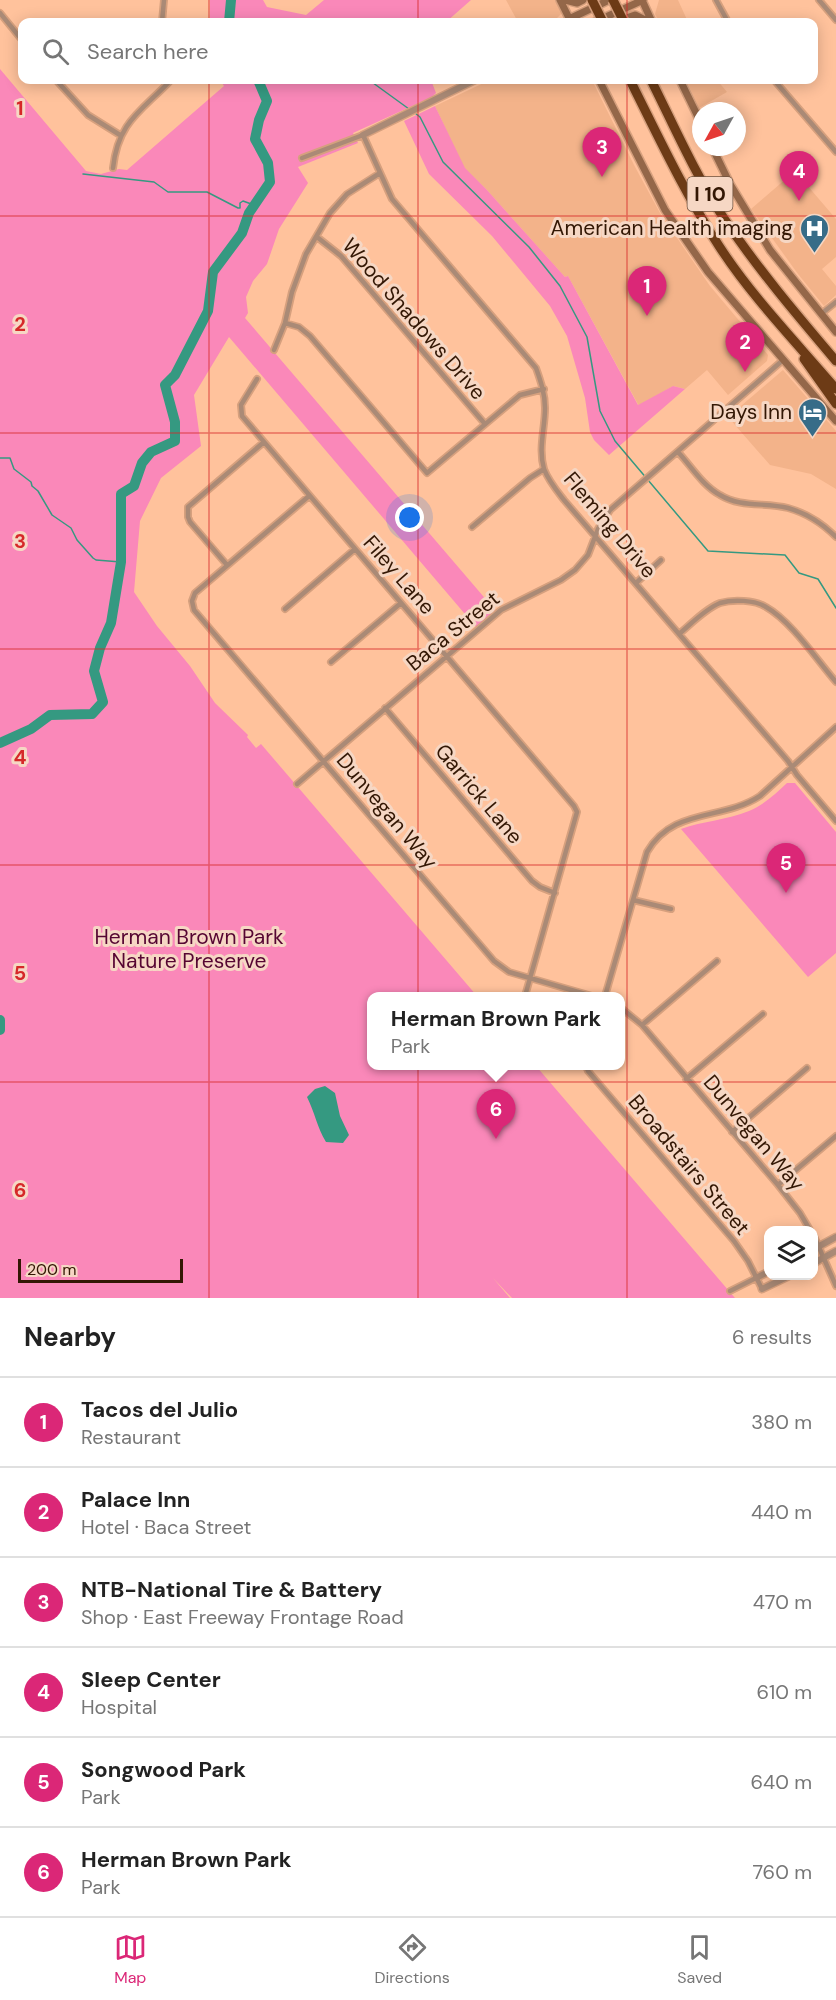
<!DOCTYPE html>
<html lang="en">
<head>
<meta charset="utf-8">
<style>
	:root { --surface:#fff; --page:#f2f2f2; --text:#222; --muted:#767676; --line:#e0e0e0; --accent:#db2777 }
	body { margin:0; font-family:"DM Sans",sans-serif; background:var(--page); color:var(--text) }
	.controls { position:absolute; right:18px; bottom:18px; display:grid; overflow:hidden; border-radius:12px; box-shadow:0 3px 15px #0003 }
	.controls button { width:54px; height:54px; display:grid; place-items:center; padding:0; border:0; border-bottom:2px solid var(--line); background:var(--surface); color:var(--text); font:30px sans-serif }
	.compass { position:absolute; left:692px; top:102px; width:54px; height:54px; border-radius:50%; background:var(--surface); box-shadow:0 3px 15px #0003; rotate:230deg }
	.scale { position:absolute; left:18px; bottom:15px; width:165px; box-sizing:border-box; padding-left:6px; border:3px solid #331704; border-top:0; font-size:16px; line-height:21px; white-space:nowrap; color:#331704; -webkit-text-stroke:4px #f6d7c4; paint-order:stroke }
	.you { position:absolute; left:410px; top:518px; width:21px; height:21px; margin:-15px; border:4px solid #fff; border-radius:50%; background:#1a73e8; box-shadow:0 0 0 9px #1a73e833 }
	.badge { display:grid; place-items:center; width:39px; height:39px; border-radius:50%; background:var(--accent); color:#fff; font-size:20px; font-weight:700 }
	.pin { position:absolute; translate:-50% -50px; filter:drop-shadow(0 2px 3px #0008) }
	.pin::after { content:''; position:absolute; top:32px; width:21px; height:18px; background:inherit; clip-path:polygon(0 0,100% 0,50% 100%) }
	.popup { position:absolute; left:367px; top:992px; width:258px; height:78px; box-sizing:border-box; display:grid; place-content:center; border-radius:12px; background:var(--surface); filter:drop-shadow(0 2px 4px #0005); font-size:20px; white-space:nowrap; color:var(--muted) }
	.popup b { font-size:22px; color:var(--text) }
	.popup::after { content:''; position:absolute; left:50%; top:100%; margin-left:-12px; border:12px solid transparent; border-top-color:var(--surface) }
	.list { margin:0; padding:0; list-style:none }
	h2 { display:flex; justify-content:space-between; align-items:center; height:78px; margin:0; padding:0 24px; font-size:26px }
	h2 small { font-size:20px; font-weight:400; color:var(--muted) }
	.list li { display:grid; grid-template-columns:39px 1fr auto; gap:18px; align-items:center; box-sizing:border-box; height:90px; padding:0 24px; border-top:2px solid var(--line) }
	.list b { display:block; font-size:22px; white-space:nowrap }
	.list p { margin:0; font-size:20px; white-space:nowrap; color:var(--muted) }
	.list em { font-size:20px; font-style:normal; color:var(--muted) }
	.icon { flex:none; width:33px; height:33px; fill:none; stroke:currentColor; stroke-width:2; stroke-linecap:round; stroke-linejoin:round }
	.map { position:relative; flex:none; width:836px; height:1298px; overflow:hidden }
	.search { position:absolute; background:var(--surface); box-shadow:0 3px 15px #0003; left:18px; right:18px; top:18px; height:66px; display:flex; align-items:center; gap:15px; box-sizing:border-box; padding:0 21px; border-radius:12px; color:var(--muted); font-size:22px }
	.sheet { height:618px; background:var(--surface) }
	nav { display:flex; justify-content:space-around; align-items:center; box-sizing:border-box; height:84px; border-top:2px solid var(--line); background:var(--surface); font-size:16px; color:var(--muted) }
	nav a { display:grid; justify-items:center; gap:3px }
	nav .on { color:var(--accent) }
	.map>svg:first-child { display:block }
	.built { fill:#f3b38a }
	.green { fill:#fa88b9 }
	.water { fill:#359981 }
	.lines { fill:none; stroke-linecap:round; stroke-linejoin:round }
	.stream { stroke:#359981; stroke-width:1.5 }
	.river { stroke:#359981; stroke-width:10 }
	.minor-casing { stroke:#d6a07e; stroke-width:8 }
	.tertiary-casing { stroke:#d6a07e; stroke-width:9 }
	.secondary-casing { stroke:#d6a07e; stroke-width:10 }
	.motorway-casing { stroke:#d6a07e; stroke-width:12 }
	.minor { stroke:#aa8a76; stroke-width:4.5 }
	.tertiary { stroke:#aa8a76; stroke-width:6 }
	.secondary { stroke:#946749; stroke-width:7 }
	.motorway { stroke:#6d3b16; stroke-width:9 }
	.motorway-bridge-casing { stroke:#d6a07e; stroke-width:12; stroke-linecap:butt }
	.motorway-bridge { stroke:#6d3b16; stroke-width:9 }
	.grid { fill:none; stroke:#d62828; stroke-width:1.5; stroke-opacity:0.55 }
	.labels { text-anchor:middle; stroke-width:6; stroke-linejoin:round; paint-order:stroke }
	.shield { fill:#f6d7c4; stroke:#6e513e; stroke-width:1.5 }
	.shield-label { font-size:20px; font-weight:bold; fill:#331704 }
	.poi-label { font-size:21px; fill:#331704; stroke:#f6d7c4; text-anchor:end }
	.street-label { font-size:21px; fill:#331704; stroke:#f6d7c4 }
	.park-label { font-size:21px; fill:#560532; stroke:#f6d7c4 }
	.grid-label { font-size:20px; text-anchor:middle; font-weight:bold; fill:#d62828; stroke:#f6d7c4; stroke-width:6; stroke-linejoin:round; paint-order:stroke }
</style>
</head>
<body>
<div class="map">
<svg width="836" height="1298" viewBox="0 0 836 1298">
	<rect width="100%" height="100%" fill="#ffc29c"/>
	<path class="built" d="M 506,0 L 555,0 L 562,13 L 553,22 L 518,22 Z
		M 659,0 L 678,0 L 688,22 L 659,22 L 655,14 Z
		M 490,80 L 592,80 L 634,165 L 660,213 L 710,286 L 768,355 L 767,361 L 728,395 L 707,370 L 685,389 L 673,386 L 639,406 L 568,276 L 565,277 L 487,190 L 464,168 L 435,106 Z
		M 686,80 L 717,80 L 727,92 L 699,108 Z
		M 795,171 L 836,219 L 836,257 L 822,269 L 836,286 L 836,295 L 824,306 L 798,274 L 751,209 Z
		M 783,370 L 836,431 L 836,489 L 811,474 L 770,465 L 728,417 Z"/>
	<path class="green" d="M 210,0 L 263,0 L 267,7 L 306,15 L 324,0 L 471,0 L 446,22 L 210,22 Z
		M 0,69 L 86,171 L 101,174 L 119,169 L 127,170 L 224,86 L 220,80 L 431,80 L 436,93 L 432,97 L 353,133 L 358,143 L 298,167 L 308,183 L 279,229 L 267,264 L 253,281 L 246,297 L 248,313 L 245,318 L 495,610 L 476,627 L 229,337 L 194,395 L 201,446 L 161,478 L 140,521 L 134,592 L 157,626 L 190,666 L 215,703 L 248,735 L 247,737 L 256,748 L 261,744 L 477,996 L 372,996 L 372,1066 L 536,1066 L 735,1298 L 512,1298 L 493,1278 L 510,1298 L 0,1298 Z
		M 435,106 L 465,168 L 487,190 L 565,277 L 568,276 L 638,405 L 673,386 L 685,389 L 609,455 L 594,440 L 590,432 L 585,398 L 567,336 L 550,306 L 492,236 L 429,174 L 404,121 Z
		M 787,783 L 795,783 L 836,832 L 836,953 L 808,977 L 681,829 C 703,821 727,820 749,811 C 764,805 775,794 787,783 Z"/>
	<path class="water" d="M 325,1086 L 335,1093 L 340,1116 L 349,1135 L 343,1143 L 326,1142 C 317,1127 315,1113 307,1097 L 315,1089 Z"/>
	<g class="lines">
		<path class="stream" d="M 276,22 L 279,19 L 290,22
			M 369,80 L 409,109
			M 415,113 L 420,117 L 443,162 L 529,247 L 560,286 L 587,337 L 600,411 L 615,441 L 708,551 L 785,555 L 799,573 L 818,579 L 836,608
			M 83,174 L 154,182 L 168,192 L 207,192 L 238,208 L 240,208 L 240,203 L 243,201 L 254,205
			M 0,458 L 10,458 L 14,469 L 31,482 L 32,486 L 38,491 L 52,515 L 71,528 L 77,540 L 93,558 L 96,560 L 121,562"/>
		<path class="river" d="M 229,22 L 231,0
			M 0,743 L 31,729 L 50,715 L 92,714 L 103,702 L 94,671 L 100,648 L 111,623 L 121,562 L 121,494 L 134,486 L 142,463 L 151,452 L 175,441 L 175,422 L 165,385 L 175,375 L 208,311 L 213,272 L 242,233 L 249,213 L 270,182 L 268,163 L 255,139 L 259,120 L 267,101 L 258,80
			M 0,1020 L 0,1030"/>
		<defs>
			<path id="minor" d="M 716,0 L 728,22
				M 819,0 L 836,20
				M 0,13 L 22,40
				M 162,22 L 164,0
				M 56,80 L 88,115 L 120,135
				M 774,80 L 836,152
				M 302,158 L 363,135 L 392,199 L 536,368 C 541,382 545,394 545,408 C 545,429 538,448 544,469 C 548,480 557,491 564,500 L 788,761 L 797,775 L 836,821
				M 113,168 C 118,121 142,111 171,80
				M 317,237 L 341,256 L 485,424
				M 821,314 L 836,302
				M 285,323 L 299,327 L 310,336 L 427,473 L 520,395 L 544,389
				M 274,350 L 285,323 L 292,292 L 306,254 L 330,213 L 347,194 L 380,173
				M 257,379 L 241,405 L 242,416 L 574,806 L 577,812 L 525,996
				M 678,452 C 691,466 703,486 720,495 C 741,508 766,502 788,508 C 806,513 823,524 836,537
				M 309,496 L 195,593 L 192,601 L 194,610 L 494,961 L 509,972 L 592,996
				M 472,527 L 530,478 L 544,469
				M 227,565 L 190,522 L 188,517 L 188,507 L 264,442
				M 636,583 L 661,560
				M 285,609 L 355,549
				M 679,634 C 691,624 705,609 720,603 C 733,599 755,600 766,607 C 791,621 817,660 836,682
				M 331,662 L 401,603
				M 385,708 L 532,881 L 540,887 L 555,893
				M 297,784 L 501,610 L 561,580 L 575,570 L 588,555 L 598,529 L 610,510 L 783,360
				M 633,900 L 671,909
				M 605,996 L 647,852 C 673,807 722,821 760,796 L 836,727
				M 620,1007 L 642,1025 L 778,1185 L 800,1213 L 810,1230
				M 642,1025 L 717,961
				M 586,1066 L 588,1071 L 734,1241 L 748,1261 L 762,1289
				M 686,1079 L 763,1014
				M 732,1132 L 807,1068
				M 778,1185 L 836,1136
				M 814,1236 L 836,1286
				M 730,1291 L 756,1278"/>
			<path id="tertiary" d="M 363,135 L 475,80
				M 814,1249 L 836,1237
				M 814,1263 L 836,1251
				M 756,1278 L 768,1272
				M 762,1289 L 789,1276"/>
			<path id="secondary" d="M 560,0 L 571,22
				M 565,0 L 577,3 L 583,0
				M 642,0 L 652,22
				M 569,19 L 609,0
				M 595,22 L 643,0
				M 615,22 L 635,15 L 649,22
				M 599,80 L 665,210 L 708,272 L 836,421
				M 680,80 L 701,123
				M 712,147 L 730,184 L 770,250 L 836,332"/>
			<path id="motorway" d="M 630,80 C 658,136 685,194 719,246 C 752,297 796,342 836,389
				M 651,80 C 674,126 695,174 723,217 C 757,268 797,315 836,361
				M 804,359 L 836,404"/>
		</defs>
		<use href="#minor" class="minor-casing"/>
		<use href="#tertiary" class="tertiary-casing"/>
		<use href="#secondary" class="secondary-casing"/>
		<use href="#motorway" class="motorway-casing"/>
		<use href="#minor" class="minor"/>
		<use href="#tertiary" class="tertiary"/>
		<use href="#secondary" class="secondary"/>
		<use href="#motorway" class="motorway"/>
		<defs>
			<path id="motorway-bridge" d="M 592,0 L 603,22
				M 613,0 L 624,22"/>
		</defs>
		<use href="#motorway-bridge" class="motorway-bridge-casing"/>
		<use href="#motorway-bridge" class="motorway-bridge"/>
	</g>
	<path class="grid" d="M 209,0 L 209,22M 418,0 L 418,22M 627,0 L 627,22M 209,80 L 209,1298M 418,80 L 418,1298M 627,80 L 627,1298M 0,216 L 836,216M 0,433 L 836,433M 0,649 L 836,649M 0,865 L 836,865M 0,1082 L 836,1082"/>
	<defs>
		<symbol id="hospital-pin" viewBox="-11 -11 22 30"><path d="M0 17L-7.5 6A9.5 9.5 0 1 1 7.5 6Z" fill="#376c88" stroke="#f6d7c4"/><path d="M-5-5h3v3.5h4V-5h3V5h-3V1.5h-4V5h-3Z" fill="#fff"/></symbol>
		<symbol id="hotel-pin" viewBox="-11 -11 22 30"><path d="M0 17L-7.5 6A9.5 9.5 0 1 1 7.5 6Z" fill="#376c88" stroke="#f6d7c4"/><path d="M-6-4.5h1.5V1H6V5H4.5V3h-9V5H-6ZM-4 0a1.8 1.8 0 1 1 3.6 0ZM.5 0V-2.5h3Q6-2.5 6 0Z" fill="#fff"/></symbol>
	</defs>
	<g fill-rule="evenodd">
		<use href="#hospital-pin" x="798" y="212" width="33" height="45"/>
		<use href="#hotel-pin" x="796" y="396" width="33" height="45"/>
	</g>
	<g class="labels">
		<rect class="shield" x="687.5" y="177" width="45" height="34" rx="4.5"/>
		<g class="shield-label">
			<text x="710" y="201">I 10</text>
		</g>
		<g class="poi-label">
			<text x="793" y="235">American Health imaging</text>
			<text x="792" y="419">Days Inn</text>
		</g>
		<g class="street-label">
			<text transform="translate(414 319) rotate(49)" y="7">Wood Shadows Drive</text>
			<text transform="translate(610 525) rotate(50)" y="7">Fleming Drive</text>
			<text transform="translate(399 575) rotate(49)" y="7">Filey Lane</text>
			<text transform="translate(453 631) rotate(-39)" y="7">Baca Street</text>
			<text transform="translate(479 794) rotate(50)" y="7">Garrick Lane</text>
			<text transform="translate(387 811) rotate(50)" y="7">Dunvegan Way</text>
			<text transform="translate(754 1133) rotate(50)" y="7">Dunvegan Way</text>
			<text transform="translate(689 1165) rotate(50)" y="7">Broadstairs Street</text>
		</g>
		<g class="park-label">
			<text x="189" y="944">Herman Brown Park<tspan x="189" dy="24">Nature Preserve</tspan></text>
		</g>
	</g>
	<g class="grid-label">
		<text x="20" y="115">1</text>
		<text x="20" y="331">2</text>
		<text x="20" y="548">3</text>
		<text x="20" y="764">4</text>
		<text x="20" y="980">5</text>
		<text x="20" y="1197">6</text>
	</g>
</svg>
<div class="controls">
<button><svg class="icon" aria-label="layers" viewBox="0 0 24 24"><path d="M12 4l9 5-9 5-9-5zM3 14l9 5 9-5"/></svg></button>
</div>
<svg class="compass" viewBox="-18 -18 36 36"><path d="M0-13l5 13h-10z" fill="#e53935"/><path d="M0 13l5-13h-10z" fill="#767676"/></svg>
<div class="scale">200 m</div>
<div class="you"></div>
<div class="pin badge" style="left:647px;top:316px">1</div>
<div class="pin badge" style="left:745px;top:372px">2</div>
<div class="pin badge" style="left:602px;top:177px">3</div>
<div class="pin badge" style="left:799px;top:201px">4</div>
<div class="pin badge" style="left:786px;top:893px">5</div>
<div class="pin badge" style="left:496px;top:1139px">6</div>
<div class="popup"><b>Herman Brown Park</b>Park</div>
<div class="search"><svg class="icon" aria-label="search" viewBox="0 0 24 24"><circle cx="10" cy="10" r="6"/><path d="M15 15l6 6"/></svg>Search here</div>
</div>
<section class="sheet">
<h2>Nearby<small>6 results</small></h2>
<ul class="list">
<li><span class="badge">1</span><div><b>Tacos del Julio</b><p>Restaurant</p></div><em>380 m</em></li>
<li><span class="badge">2</span><div><b>Palace Inn</b><p>Hotel · Baca Street</p></div><em>440 m</em></li>
<li><span class="badge">3</span><div><b>NTB-National Tire &amp; Battery</b><p>Shop · East Freeway Frontage Road</p></div><em>470 m</em></li>
<li><span class="badge">4</span><div><b>Sleep Center</b><p>Hospital</p></div><em>610 m</em></li>
<li><span class="badge">5</span><div><b>Songwood Park</b><p>Park</p></div><em>640 m</em></li>
<li><span class="badge">6</span><div><b>Herman Brown Park</b><p>Park</p></div><em>760 m</em></li>
</ul>
</section>
<nav>
<a class="on"><svg class="icon" aria-label="map" viewBox="0 0 24 24"><path d="M3 6l6-2 6 2 6-2v14l-6 2-6-2-6 2zM9 4v14M15 6v14"/></svg>Map</a>
<a><svg class="icon" aria-label="directions" viewBox="0 0 24 24"><path d="M12 3l9 9-9 9-9-9zM9 14v-3h6M13 9l2 2-2 2"/></svg>Directions</a>
<a><svg class="icon" aria-label="saved" viewBox="0 0 24 24"><path d="M7 4h10v16l-5-4-5 4z"/></svg>Saved</a>
</nav>
</body>
</html>
